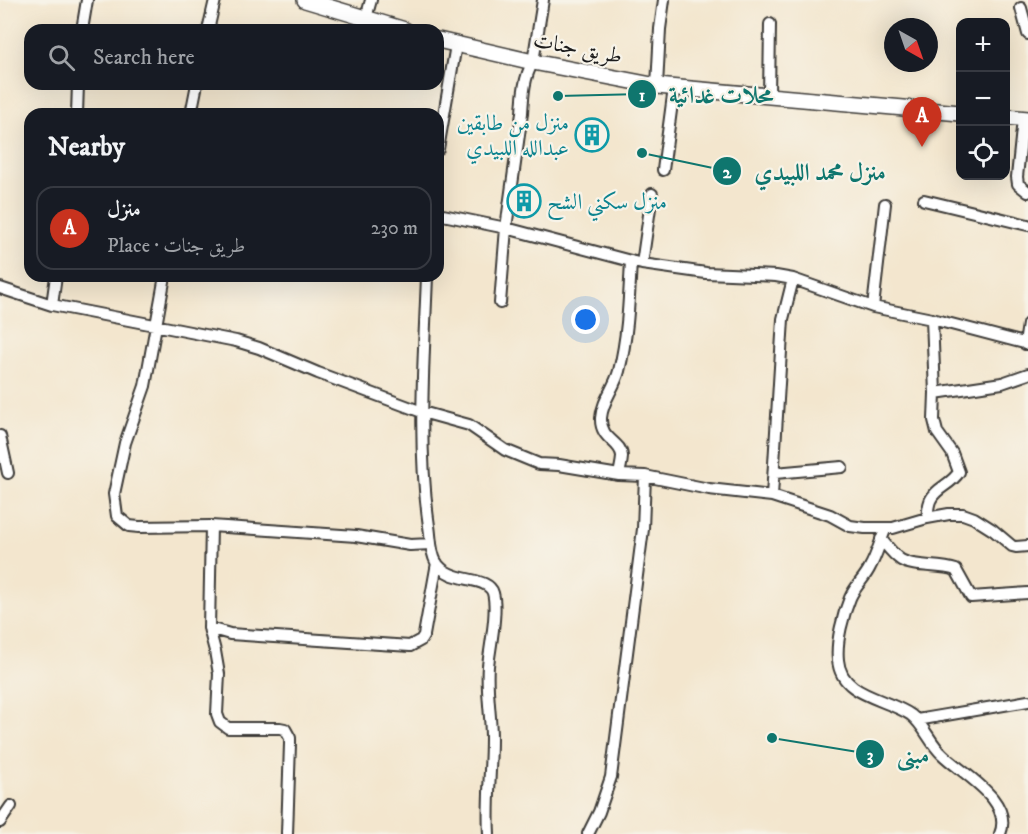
<!DOCTYPE html>
<html lang="en">
<head>
<meta charset="utf-8">
<style>
	:root { --surface:#171b24; --page:#242831; --text:#f1f3f6; --muted:#9ea1a6; --line:#363941; --accent:#c8321e }
	body { margin:0; font-family:"IM FELL DW Pica",Amiri,serif; background:var(--page); color:var(--text) }
	.controls { position:absolute; right:18px; top:18px; display:grid; overflow:hidden; border-radius:12px; box-shadow:0 6px 24px #0002 }
	.controls button { width:54px; height:54px; display:grid; place-items:center; padding:0; border:0; border-bottom:2px solid var(--line); background:var(--surface); color:var(--text); font:30px sans-serif }
	.compass { position:absolute; left:884px; top:18px; width:54px; height:54px; border-radius:50%; background:var(--surface); box-shadow:0 6px 24px #0002; rotate:140deg }
	.you { position:absolute; left:586px; top:320px; width:21px; height:21px; margin:-15px; border:4px solid #fff; border-radius:50%; background:#1a73e8; box-shadow:0 0 0 9px #1a73e833 }
	.badge { display:grid; place-items:center; width:39px; height:39px; border-radius:50%; background:var(--accent); color:#fff; font-size:20px; font-weight:700 }
	.pin { position:absolute; translate:-50% -50px; filter:drop-shadow(0 2px 3px #0008) }
	.pin::after { content:''; position:absolute; top:32px; width:21px; height:18px; background:inherit; clip-path:polygon(0 0,100% 0,50% 100%) }
	.list { margin:0; padding:0; list-style:none }
	h2 { display:flex; justify-content:space-between; align-items:center; height:78px; margin:0; padding:0 24px; font-size:26px }
	h2 small { font-size:20px; font-weight:400; color:var(--muted) }
	.list li { display:grid; grid-template-columns:39px 1fr auto; gap:18px; align-items:center; box-sizing:border-box; height:84px; margin:0 12px 12px; padding:0 12px; border:2px solid var(--line); border-radius:18px }
	.list b { display:block; font-size:22px; white-space:nowrap }
	.list p { margin:0; font-size:20px; white-space:nowrap; color:var(--muted) }
	.list em { font-size:20px; font-style:normal; color:var(--muted) }
	.icon { flex:none; width:33px; height:33px; fill:none; stroke:currentColor; stroke-width:2; stroke-linecap:round; stroke-linejoin:round }
	.map { position:relative; flex:none; width:1028px; height:834px; overflow:hidden }
	.search { position:absolute; background:var(--surface); box-shadow:0 6px 24px #0002; left:24px; top:24px; width:420px; height:66px; display:flex; align-items:center; gap:15px; box-sizing:border-box; padding:0 21px; border-radius:18px; color:var(--muted); font-size:22px }
	.panel { position:absolute; background:var(--surface); box-shadow:0 6px 24px #0002; left:24px; top:108px; width:420px; height:174px; border-radius:18px }
	.map>svg:first-child { display:block }
	.lines { fill:none; stroke-linecap:round; stroke-linejoin:round }
	.street-casing { stroke:#3c3a37; stroke-width:14 }
	.secondary-casing { stroke:#3c3a37; stroke-width:18 }
	.street { stroke:#fff; stroke-width:10 }
	.secondary { stroke:#fff; stroke-width:15 }
	.labels { text-anchor:middle; stroke-width:4.5; stroke-linejoin:round; paint-order:stroke }
	.street-label { font-size:22px; fill:#1c1c1c; stroke:#f7f3e8 }
	.culture-label { font-size:22px; fill:#0d838f; stroke:#f7f3e8; text-anchor:end }
	.leader { fill:none; stroke:#0f766e; stroke-width:2 }
	.callout-dot { fill:#0f766e; stroke:#f7f3e8; stroke-width:2 }
	.mark-label { font-size:18px; text-anchor:middle; font-weight:bold; fill:#fff }
	.callout-label { font-size:24px; text-anchor:middle; font-weight:bold; fill:#0f766e; stroke:#f7f3e8; stroke-width:4.5; stroke-linejoin:round; paint-order:stroke }
</style>
</head>
<body>
<div class="map">
<svg width="1028" height="834" viewBox="0 0 1028 834">
	<rect width="100%" height="100%" fill="#f7f3e8"/>
	<filter id="ink" filterUnits="userSpaceOnUse"><feTurbulence type="fractalNoise" baseFrequency=".0167" numOctaves="2"/><feDisplacementMap in="SourceGraphic" scale="12" xChannelSelector="R" yChannelSelector="G"/><feConvolveMatrix kernelMatrix="1 2 1 2 8 2 1 2 1" color-interpolation-filters="sRGB"/></filter>
	<filter id="wash" filterUnits="userSpaceOnUse"><feTurbulence type="fractalNoise" baseFrequency=".008" numOctaves="4" result="noise"/><feDisplacementMap in="SourceGraphic" scale="24" xChannelSelector="R" yChannelSelector="G"/><feGaussianBlur stdDeviation="1.35" result="paint"/><feColorMatrix in="noise" values="0 0 0 0 0 0 0 0 0 0 0 0 0 0 0 0 0 1.4 0 .05"/><feComposite in="paint" operator="in"/></filter>
	<g filter="url(#wash)">
		<rect width="100%" height="100%" fill="#f3e6ce"/>
	</g>
	<g filter="url(#ink)">
		<g class="lines">
			<defs>
				<path id="street" d="M 1021,8 L 1028,34
					M 366,18 L 371,0
					M 82,30 L 87,0
					M 208,30 L 215,0
					M 657,86 L 660,29 L 664,0
					M 769,96 L 770,24
					M 77,114 L 78,84
					M 191,114 L 197,84
					M 1023,119 L 1017,177 L 1018,184 L 1028,192
					M 438,149 L 456,45
					M 663,170 L 674,88
					M 924,200 L 1028,225
					M 438,214 L 506,228 L 642,264 L 706,273 L 776,276 L 793,279 L 873,307 L 932,319 L 1028,344
					M 642,264 L 652,194
					M 165,276 L 145,386 L 125,443 L 114,494 L 117,516 L 129,526 L 139,527 L 211,526 L 356,536 L 410,545 L 431,544
					M 427,276 C 424,359 417,443 429,526 C 431,538 430,551 436,562 C 449,584 488,575 493,593 C 498,611 490,647 488,666 C 486,690 491,714 491,738 C 491,770 487,802 489,834
					M 0,288 L 52,305 L 236,341 L 259,348 L 318,373 L 422,412 L 469,425 L 505,450 L 539,464 L 559,465 L 619,475 L 645,476 L 709,489 L 772,496 L 830,515 L 850,526 L 865,528 L 893,528 L 927,518 L 949,514 L 963,514 L 974,518 L 993,530 L 1012,546 L 1016,547 L 1028,546
					M 500,303 L 506,228 L 522,113 C 523,95 524,77 533,62 L 543,0
					M 52,305 L 56,276
					M 873,307 L 885,204
					M 1025,344 L 1028,324
					M 935,393 L 1002,383 L 1028,374
					M 0,436 L 8,473
					M 775,473 L 842,467
					M 619,475 C 620,469 622,462 622,456 C 621,441 600,440 601,418 C 602,401 615,387 619,371 C 628,335 629,298 631,261
					M 772,496 L 783,319 L 793,279
					M 927,518 C 928,512 928,504 931,499 C 937,487 951,485 959,472 L 952,453 L 937,432 L 934,420 L 935,393 L 932,319
					M 211,526 L 209,628 L 230,634 L 410,646 L 421,640 L 424,635 L 437,563
					M 886,528 C 880,541 877,555 870,567 C 865,578 855,586 850,598 C 843,615 836,641 838,660 C 841,697 887,698 911,715 C 924,725 930,743 942,754 C 962,774 1014,800 1000,834
					M 881,539 C 887,546 893,555 901,560 C 914,568 939,564 956,570 L 971,597 L 1028,593
					M 209,628 L 215,651 L 219,674 L 217,714 L 220,722 L 228,728 L 280,728 L 285,729 L 290,738 L 290,744 L 287,834
					M 917,720 L 1028,701
					M 0,822 L 11,806
					M 588,834 L 599,812 L 611,777 L 643,529 L 645,476"/>
				<path id="secondary" d="M 305,0 L 405,30
					M 438,40 L 533,62 L 657,86 L 960,113
					M 1006,117 L 1028,119"/>
			</defs>
			<use href="#street" class="street-casing"/>
			<use href="#secondary" class="secondary-casing"/>
			<use href="#street" class="street"/>
			<use href="#secondary" class="secondary"/>
		</g>
	</g>
	<defs>
		<symbol id="building-ring" viewBox="-11 -11 22 22"><circle r="9.5" fill="#f7f3e8" stroke="#0f9aa8" stroke-width="1.5"/><path d="M-4-6H4V6H1V3H-1V6H-4ZM-2.5-4.3h1.7v1.8h-1.7ZM.8-4.3h1.7v1.8H.8ZM-2.5-1h1.7V.8h-1.7ZM.8-1h1.7V.8H.8Z" fill="#0f9aa8"/></symbol>
	</defs>
	<g fill-rule="evenodd">
		<use href="#building-ring" x="573" y="116" width="38" height="38"/>
		<use href="#building-ring" x="505" y="182" width="38" height="38"/>
	</g>
	<g class="labels">
		<g class="street-label">
			<text transform="translate(578 47) rotate(11)" y="8">طريق جنات</text>
		</g>
		<g class="culture-label">
			<text x="569" y="130">منزل من طابقين<tspan x="569" dy="25">عبدالله اللبيدي</tspan></text>
			<text x="547" y="209" text-anchor="start">منزل سكني الشح</text>
		</g>
	</g>
	<path class="leader" d="M558 96L642 94M642 153L727 171M772 738L870 754"/>
	<g class="callout-dot">
		<circle cx="558" cy="96" r="6"/>
		<circle cx="642" cy="153" r="6"/>
		<circle cx="772" cy="738" r="6"/>
		<circle cx="642" cy="94" r="15"/>
		<circle cx="727" cy="171" r="15"/>
		<circle cx="870" cy="754" r="15"/>
	</g>
	<g class="mark-label">
		<text x="642" y="101">1</text>
		<text x="727" y="178">2</text>
		<text x="870" y="761">3</text>
	</g>
	<g class="callout-label">
		<text x="721" y="103">محلات غدائية</text>
		<text x="820" y="180">منزل محمد اللبيدي</text>
		<text x="913" y="763">مبنى</text>
	</g>
</svg>
<div class="controls">
<button>+</button>
<button>−</button>
<button><svg class="icon" aria-label="locate" viewBox="0 0 24 24"><circle cx="12" cy="12" r="6"/><path d="M12 2v4M12 18v4M2 12h4M18 12h4"/></svg></button>
</div>
<svg class="compass" viewBox="-18 -18 36 36"><path d="M0-13l5 13h-10z" fill="#e53935"/><path d="M0 13l5-13h-10z" fill="#9ea1a6"/></svg>
<div class="you"></div>
<div class="pin badge" style="left:922px;top:147px">A</div>
<div class="search"><svg class="icon" aria-label="search" viewBox="0 0 24 24"><circle cx="10" cy="10" r="6"/><path d="M15 15l6 6"/></svg>Search here</div>
<section class="panel">
<h2>Nearby<small></small></h2>
<ul class="list">
<li><span class="badge">A</span><div><b>منزل</b><p>Place · طريق جنات</p></div><em>230 m</em></li>
</ul>
</section>
</div>
</body>
</html>
